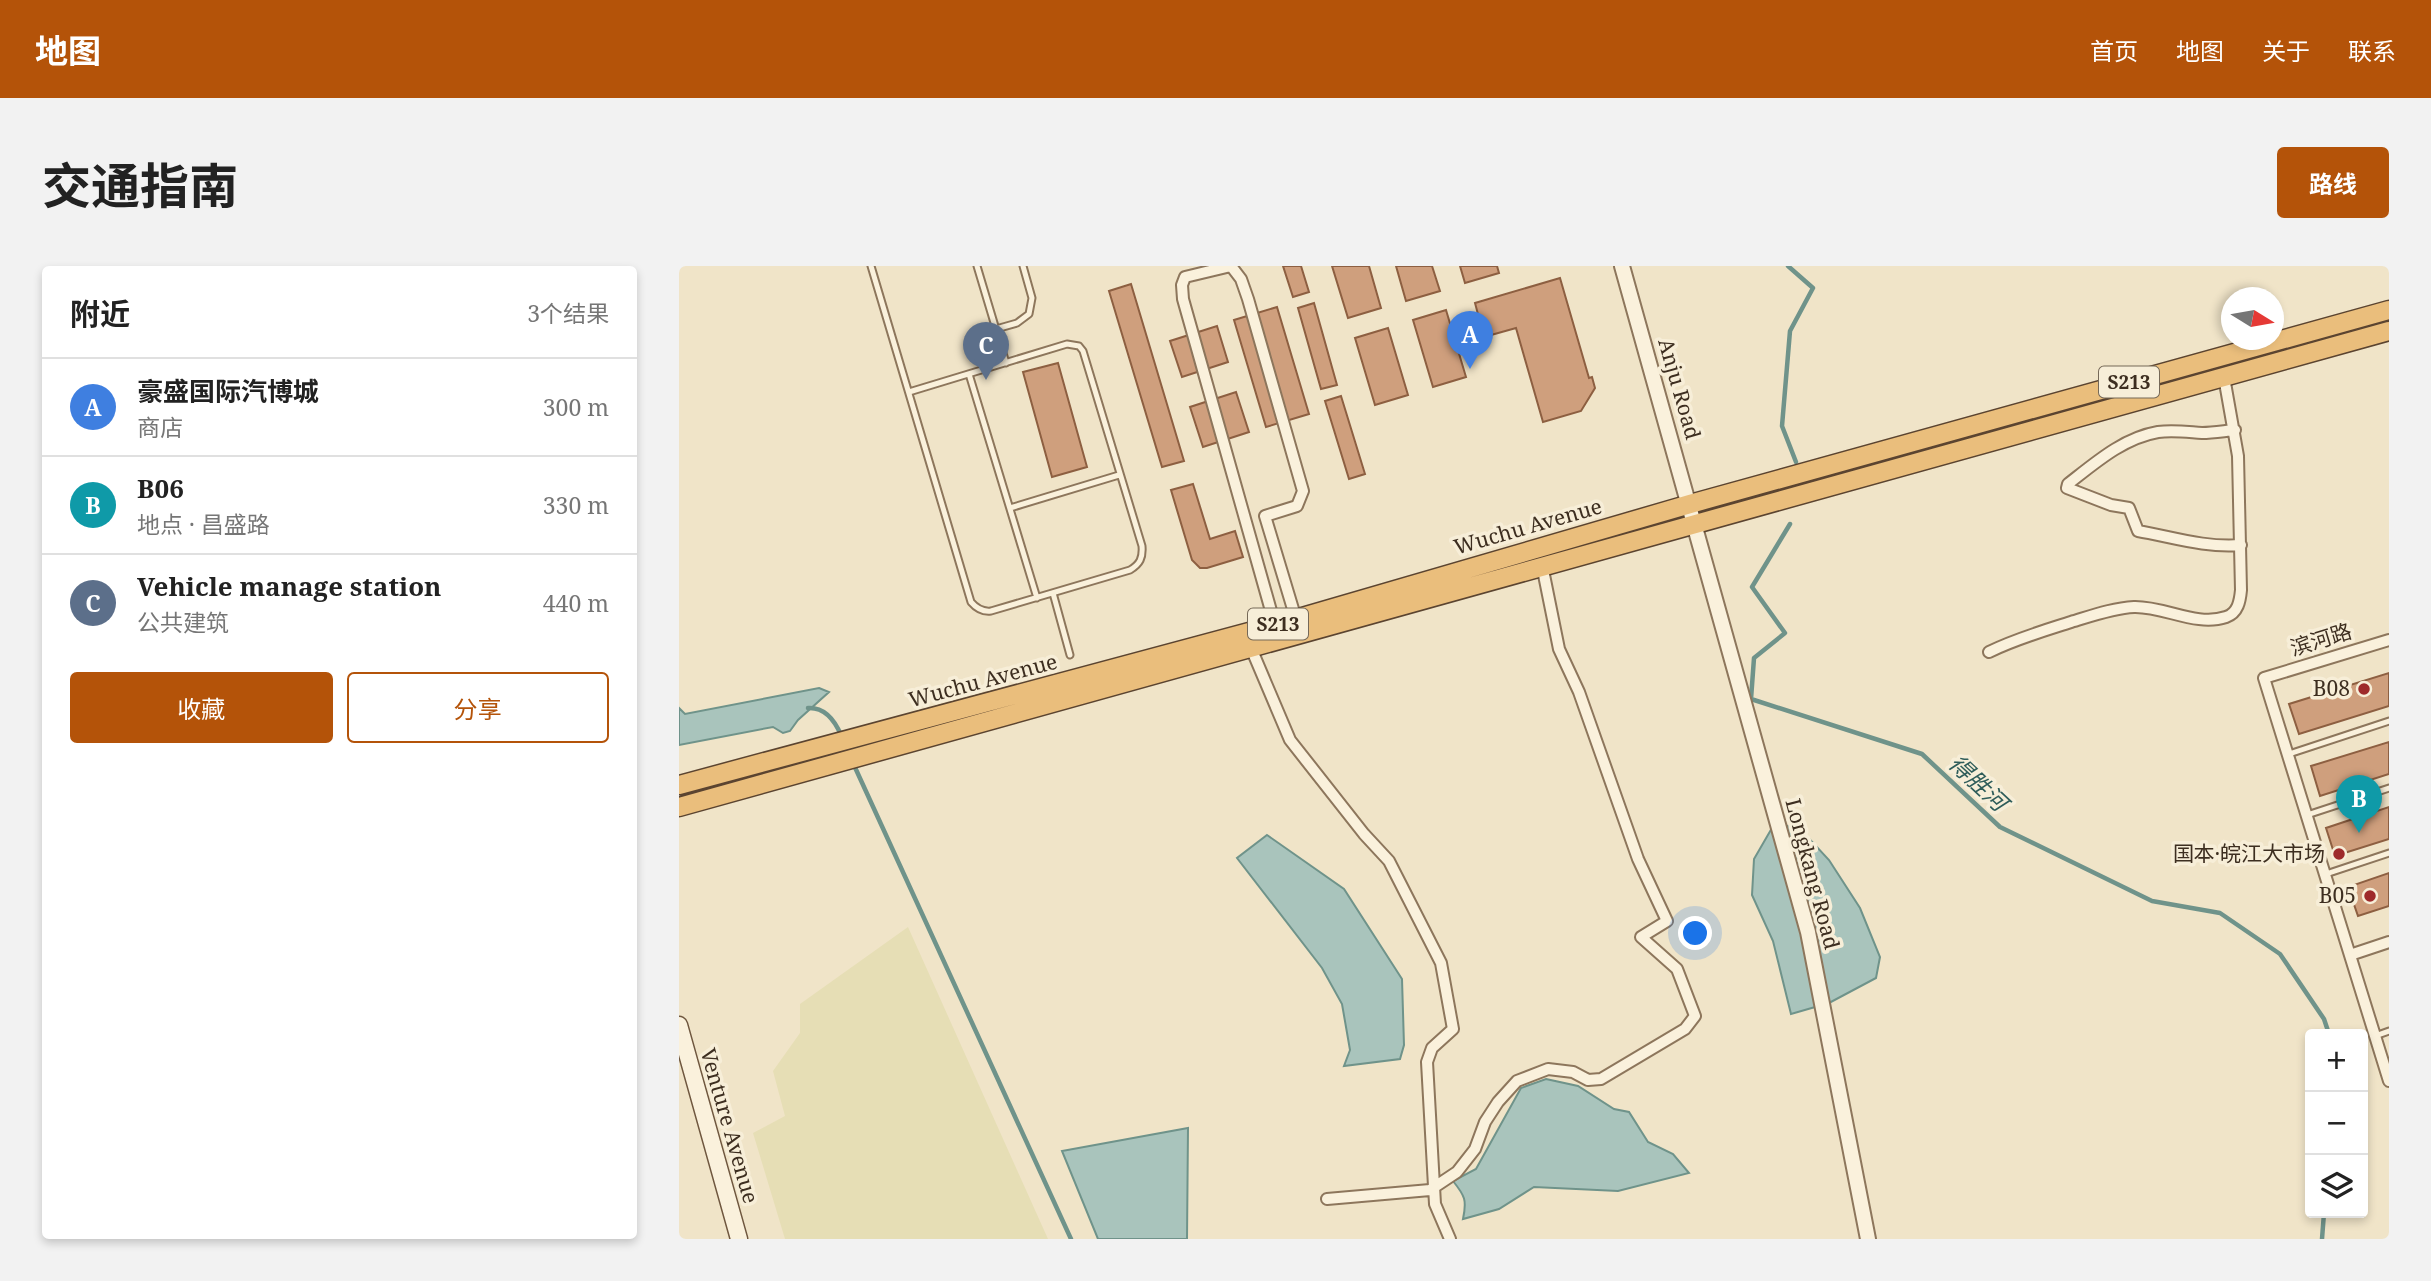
<!DOCTYPE html>
<html lang="zh">
<head>
<meta charset="utf-8">
<style>
	:root { --surface:#fff; --page:#f2f2f2; --text:#222; --muted:#767676; --line:#e0e0e0; --accent:#b45309 }
	body { margin:0; font-family:"Noto Serif","Noto Sans SC",serif; background:var(--page); color:var(--text) }
	.controls { position:absolute; right:21px; bottom:21px; display:grid; overflow:hidden; border-radius:7px; box-shadow:0 4px 10px #0003 }
	.controls button { width:63px; height:63px; display:grid; place-items:center; padding:0; border:0; border-bottom:2px solid var(--line); background:var(--surface); color:var(--text); font:35px sans-serif }
	.compass { position:absolute; left:1542px; top:21px; width:63px; height:63px; border-radius:50%; background:var(--surface); box-shadow:0 4px 10px #0003; rotate:101deg }
	.you { position:absolute; left:1017px; top:668px; width:24px; height:24px; margin:-18px; border:5px solid #fff; border-radius:50%; background:#1a73e8; box-shadow:0 0 0 10px #1a73e833 }
	.badge { display:grid; place-items:center; width:46px; height:46px; border-radius:50%; background:var(--accent); color:#fff; font-size:23px; font-weight:700 }
	.pin { position:absolute; translate:-50% -58px; filter:drop-shadow(0 2px 4px #0008) }
	.pin::after { content:''; position:absolute; top:37px; width:24px; height:21px; background:inherit; clip-path:polygon(0 0,100% 0,50% 100%) }
	.list { margin:0; padding:0; list-style:none }
	h2 { display:flex; justify-content:space-between; align-items:center; height:91px; margin:0; padding:0 28px; font-size:30px }
	h2 small { font-size:23px; font-weight:400; color:var(--muted) }
	.list li { display:grid; grid-template-columns:46px 1fr auto; gap:21px; align-items:center; box-sizing:border-box; height:98px; padding:0 28px; border-top:2px solid var(--line) }
	.list b { display:block; font-size:26px; white-space:nowrap }
	.list p { margin:0; font-size:23px; white-space:nowrap; color:var(--muted) }
	.list em { font-size:23px; font-style:normal; color:var(--muted) }
	.actions { display:flex; gap:14px; padding:21px 28px }
	.actions a { flex:1; padding:16px 0; border:2px solid var(--accent); border-radius:7px; text-align:center; font-size:24px; color:var(--accent) }
	.actions .main { background:var(--accent); color:#fff }
	.icon { flex:none; width:38px; height:38px; fill:none; stroke:currentColor; stroke-width:2; stroke-linecap:round; stroke-linejoin:round }
	.map { position:relative; flex:none; width:1710px; height:973px; overflow:hidden; border-radius:7px }
	header { display:flex; align-items:center; gap:42px; box-sizing:border-box; height:98px; padding:0 35px; background:var(--accent); color:#fff }
	header strong { font-size:33px }
	nav { display:flex; gap:38px; margin-inline-start:auto; font-size:24px }
	.intro { display:flex; align-items:center; justify-content:space-between; box-sizing:border-box; height:168px; padding:0 42px }
	h1 { margin:0; font-size:49px }
	.button { padding:18px 32px; border-radius:7px; background:var(--accent); color:#fff; font-size:24px; font-weight:700 }
	main { display:flex; gap:42px; padding:0 42px }
	aside { flex:1; background:var(--surface); border-radius:7px; box-shadow:0 4px 10px #0003 }
	.map>svg:first-child { display:block }
	.farmland { fill:#e6deb5 }
	.water { fill:#a9c4bc; stroke:#6f938a; stroke-width:2 }
	.lines { fill:none; stroke-linecap:round; stroke-linejoin:round }
	.stream { stroke:#6f938a; stroke-width:4.5 }
	.building { fill:#cf9f7d; stroke:#8d5f41; stroke-width:2 }
	.service-casing { stroke:#8d765c; stroke-width:9 }
	.minor-casing { stroke:#8d765c; stroke-width:14 }
	.tertiary-casing { stroke:#8d765c; stroke-width:18 }
	.secondary-casing { stroke:#6f573f; stroke-width:19 }
	.trunk-casing { stroke:#5b4430; stroke-width:21 }
	.service { stroke:#faf1dc; stroke-width:5 }
	.minor { stroke:#faf1dc; stroke-width:10 }
	.tertiary { stroke:#faf1dc; stroke-width:14 }
	.secondary { stroke:#faf1dc; stroke-width:16 }
	.trunk { stroke:#eabe7c; stroke-width:18 }
	.poi-dot { fill:#9e2a2b; stroke:#f7eed8; stroke-width:2.5 }
	.labels { text-anchor:middle; stroke-width:7; stroke-linejoin:round; paint-order:stroke }
	.shield { fill:#f7eed8; stroke:#756857; stroke-width:2 }
	.shield-label { font-size:19px; font-weight:bold; fill:#3d2e20 }
	.street-label { font-size:21px; fill:#3d2e20; stroke:#f7eed8 }
	.poi-label { font-size:21px; fill:#3d2e20; stroke:#f7eed8; text-anchor:end }
	.water-label { font-size:23px; font-style:italic; fill:#2f5d5a; stroke:#f7eed8 }
</style>
</head>
<body>
<header>
<strong>地图</strong>
<nav><a>首页</a><a>地图</a><a>关于</a><a>联系</a></nav>
</header>
<div class="intro"><h1>交通指南</h1><a class="button">路线</a></div>
<main>
<aside>
<h2>附近<small>3个结果</small></h2>
<ul class="list">
<li><span class="badge" style="background:#3f7fe0">A</span><div><b>豪盛国际汽博城</b><p>商店</p></div><em>300 m</em></li>
<li><span class="badge" style="background:#0f9aa8">B</span><div><b>B06</b><p>地点 · 昌盛路</p></div><em>330 m</em></li>
<li><span class="badge" style="background:#5c6f8a">C</span><div><b>Vehicle manage station</b><p>公共建筑</p></div><em>440 m</em></li>
</ul>
<div class="actions"><a class="main">收藏</a><a>分享</a></div>
</aside>
<div class="map">
<svg width="1710" height="973" viewBox="0 0 1710 973">
	<rect width="100%" height="100%" fill="#f0e4c8"/>
	<path class="farmland" d="M 229,661 L 369,973 L 106,973 L 74,867 L 106,850 L 94,805 L 121,767 L 121,738 Z"/>
	<path class="water" d="M 140,422 L 150,426 L 119,454 L 111,465 L 104,467 L 94,461 L 0,479 L 0,442 L 6,448 Z
		M 1097,555 L 1125,567 L 1150,594 L 1181,642 L 1201,691 L 1197,712 L 1150,737 L 1112,748 L 1094,675 L 1073,629 L 1075,593 Z
		M 588,569 L 665,623 L 723,713 L 725,779 L 721,793 L 665,800 L 671,784 L 663,738 L 643,702 L 558,592 Z
		M 867,813 L 899,820 L 935,843 L 950,846 L 969,876 L 994,888 L 1010,907 L 939,925 L 855,921 L 820,943 L 784,953 C 788,934 786,930 774,915 L 797,903 L 842,822 Z
		M 509,862 L 508,973 L 419,973 L 383,885 Z"/>
	<g class="lines">
		<path class="stream" d="M 1109,0 L 1134,22 L 1111,65 L 1103,160 L 1117,196
			M 1111,258 L 1073,321 L 1106,367 L 1075,392 L 1072,433 L 1243,488 L 1321,561 L 1473,635 L 1541,647 L 1601,688 L 1645,753 L 1650,768
			M 129,442 C 146,441 156,455 162,469
			M 174,497 L 392,973
			M 1643,973 L 1645,947"/>
	</g>
	<path class="building" d="M 604,0 L 622,0 L 630,26 L 614,31 Z
		M 653,0 L 690,0 L 702,42 L 669,52 Z
		M 717,0 L 753,0 L 761,25 L 727,35 Z
		M 781,0 L 818,0 L 820,7 L 786,17 Z
		M 881,12 L 910,112 L 913,111 L 916,122 L 902,145 L 864,156 L 837,62 L 805,71 L 796,37 Z
		M 452,18 L 505,195 L 483,201 L 430,25 Z
		M 635,37 L 658,119 L 642,123 L 619,42 Z
		M 598,41 L 630,148 L 587,161 L 555,54 Z
		M 767,44 L 787,111 L 754,121 L 734,54 Z
		M 538,60 L 549,96 L 503,111 L 491,75 Z
		M 709,62 L 729,129 L 696,139 L 676,72 Z
		M 379,97 L 408,201 L 373,211 L 344,106 Z
		M 557,126 L 570,166 L 524,181 L 511,141 Z
		M 662,130 L 686,208 L 670,213 L 646,135 Z
		M 514,218 L 531,273 L 556,265 L 564,291 L 528,302 L 521,302 L 513,294 L 492,224 Z
		M 1710,407 L 1710,440 L 1620,468 L 1610,438 Z
		M 1710,476 L 1710,508 L 1641,530 L 1632,500 Z
		M 1710,541 L 1710,573 L 1656,590 L 1647,562 Z
		M 1710,607 L 1710,640 L 1679,650 L 1669,621 Z"/>
	<g class="lines">
		<defs>
			<path id="service" d="M 192,0 L 292,336 C 298,343 304,346 312,345 L 451,304 C 461,298 464,292 463,280 L 404,85 L 400,80 L 388,78 L 230,126
				M 298,0 L 327,97
				M 317,63 L 338,57 L 350,48 L 353,32 L 344,0
				M 290,108 L 358,332
				M 331,242 L 440,209
				M 374,327 L 391,389
				M 1610,488 L 1710,455
				M 1628,549 L 1710,522
				M 1647,608 L 1710,587
				M 1696,770 L 1710,765"/>
			<path id="minor" d="M 1556,164 C 1545,165 1534,167 1523,167 C 1508,166 1494,164 1479,166 C 1444,172 1416,197 1389,218 L 1388,222 L 1432,239 L 1450,242 L 1459,265 C 1493,271 1526,282 1562,279
				M 596,359 L 504,33 L 503,19 L 506,11 L 552,0 L 562,13 L 569,33 L 624,225 L 618,240 L 586,250 L 617,353
				M 1710,374 L 1585,412 L 1710,815
				M 572,382 L 611,474 L 685,568 L 710,595 L 762,697 L 774,763 L 753,782 L 748,796 L 756,938 L 771,973
				M 1310,386 C 1336,373 1364,365 1392,356 C 1412,350 1434,342 1455,341 C 1485,340 1517,361 1547,351 C 1559,347 1561,335 1562,324 L 1559,190 L 1545,111
				M 1671,689 L 1710,676
				M 648,933 L 751,924 L 778,906 L 796,883 L 806,856 L 819,836 L 838,815 L 869,803 L 894,806 L 909,814 L 922,813 L 1006,763 L 1016,750 L 998,703 L 962,671 L 988,655 L 959,593 L 900,426 L 880,383 L 863,299"/>
			<path id="tertiary" d="M 943,0 L 1129,666 L 1189,973"/>
			<path id="secondary" d="M 0,759 L 60,973"/>
			<path id="trunk" d="M 0,519 L 596,359 L 1011,238 L 1710,44
				M 0,541 L 1710,65"/>
		</defs>
		<use href="#service" class="service-casing"/>
		<use href="#minor" class="minor-casing"/>
		<use href="#tertiary" class="tertiary-casing"/>
		<use href="#secondary" class="secondary-casing"/>
		<use href="#trunk" class="trunk-casing"/>
		<use href="#service" class="service"/>
		<use href="#minor" class="minor"/>
		<use href="#tertiary" class="tertiary"/>
		<use href="#secondary" class="secondary"/>
		<use href="#trunk" class="trunk"/>
	</g>
	<g class="poi-dot">
		<circle cx="1685" cy="423" r="7"/>
		<circle cx="1660" cy="588" r="7"/>
		<circle cx="1691" cy="630" r="7"/>
	</g>
	<g class="labels">
		<g class="shield">
			<rect x="1420" y="100.5" width="60" height="31" rx="5"/>
			<rect x="569" y="342.5" width="60" height="31" rx="5"/>
		</g>
		<g class="shield-label">
			<text x="1450" y="123">S213</text>
			<text x="599" y="365">S213</text>
		</g>
		<g class="street-label">
			<text transform="translate(1000 123) rotate(74)" y="7">Anju Road</text>
			<text transform="translate(849 261) rotate(-16)" y="7">Wuchu Avenue</text>
			<text transform="translate(1642 374) rotate(-17)" y="7">滨河路</text>
			<text transform="translate(304 415) rotate(-15)" y="7">Wuchu Avenue</text>
			<text transform="translate(1133 608) rotate(75)" y="7">Longkang Road</text>
			<text transform="translate(50 860) rotate(74)" y="7">Venture Avenue</text>
		</g>
		<g class="poi-label">
			<text x="1671" y="430">B08</text>
			<text x="1646" y="595">国本·皖江大市场</text>
			<text x="1677" y="637">B05</text>
		</g>
		<g class="water-label">
			<text transform="translate(1299 517) rotate(43)" y="8">得胜河</text>
		</g>
	</g>
</svg>
<div class="controls">
<button>+</button>
<button>−</button>
<button><svg class="icon" aria-label="layers" viewBox="0 0 24 24"><path d="M12 4l9 5-9 5-9-5zM3 14l9 5 9-5"/></svg></button>
</div>
<svg class="compass" viewBox="-18 -18 36 36"><path d="M0-13l5 13h-10z" fill="#e53935"/><path d="M0 13l5-13h-10z" fill="#767676"/></svg>
<div class="you"></div>
<div class="pin badge" style="left:791px;top:103px;background:#3f7fe0">A</div>
<div class="pin badge" style="left:1680px;top:567px;background:#0f9aa8">B</div>
<div class="pin badge" style="left:307px;top:114px;background:#5c6f8a">C</div>
</div>
</main>
</body>
</html>
